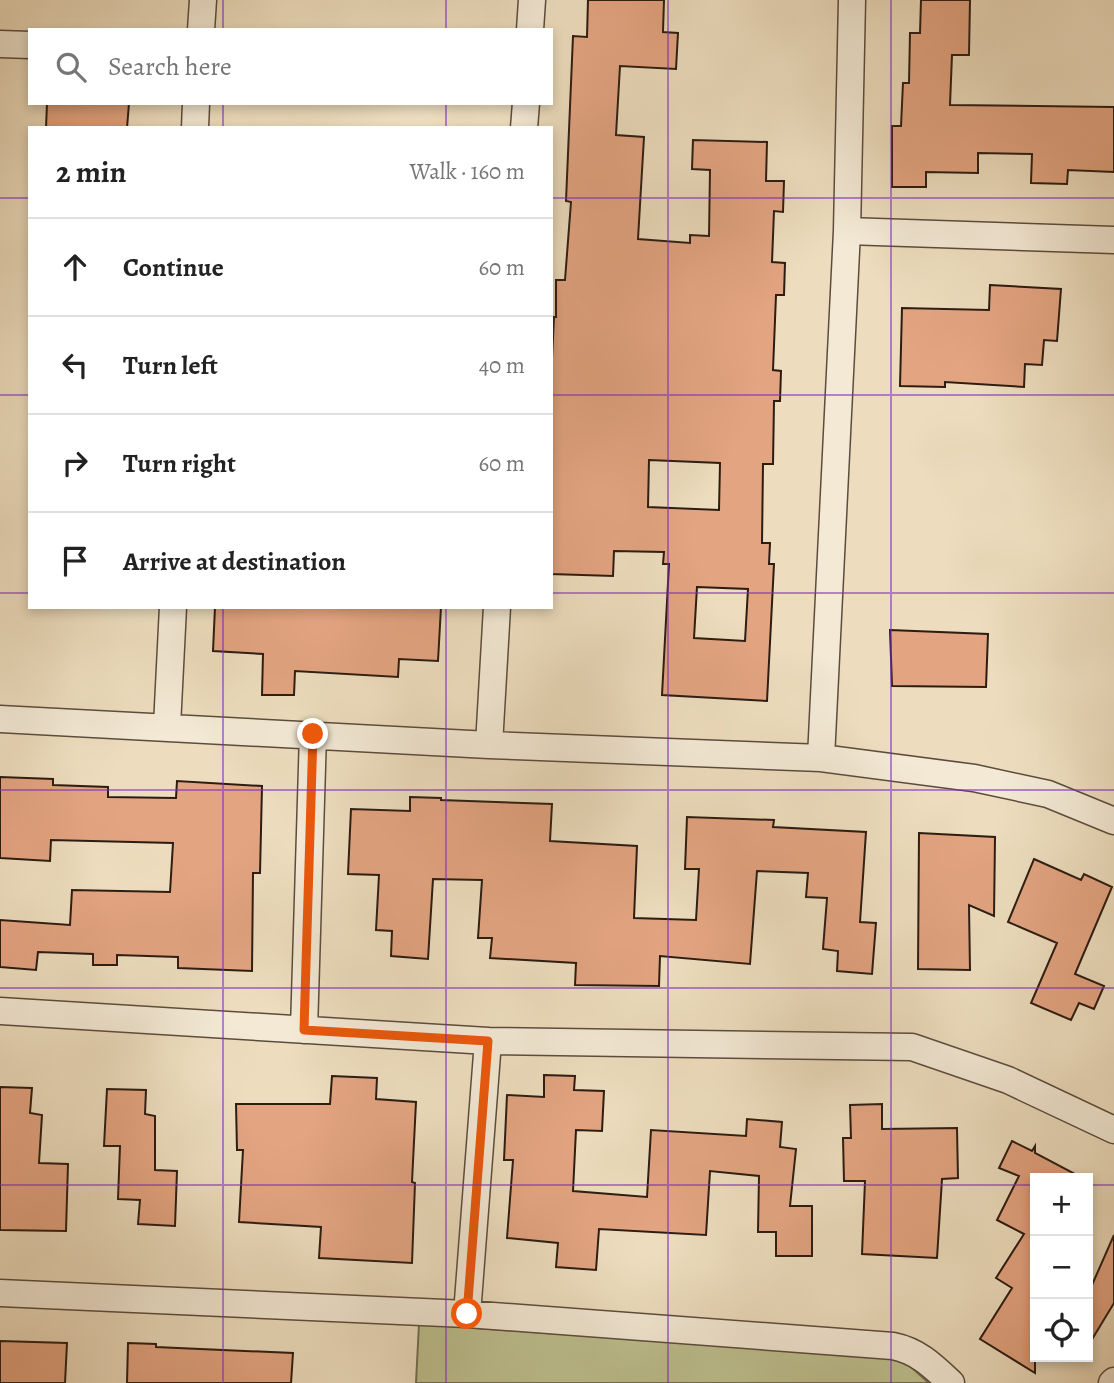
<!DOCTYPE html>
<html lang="en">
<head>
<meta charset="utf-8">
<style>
	:root { --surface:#fff; --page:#f6f6f6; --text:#222; --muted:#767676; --line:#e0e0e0 }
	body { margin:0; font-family:Alegreya,serif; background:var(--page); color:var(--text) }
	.controls { position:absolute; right:21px; bottom:21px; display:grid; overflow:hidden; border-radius:0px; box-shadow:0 4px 10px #0003 }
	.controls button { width:63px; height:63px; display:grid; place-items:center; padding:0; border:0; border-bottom:2px solid var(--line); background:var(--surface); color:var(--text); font:35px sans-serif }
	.stop { position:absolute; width:21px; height:21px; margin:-16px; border:5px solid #ea580c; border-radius:50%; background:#fff }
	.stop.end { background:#ea580c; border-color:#fff; box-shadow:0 2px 7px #0008 }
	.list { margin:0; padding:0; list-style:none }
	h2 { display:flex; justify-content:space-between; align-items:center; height:91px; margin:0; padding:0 28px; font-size:30px }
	h2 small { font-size:23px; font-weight:400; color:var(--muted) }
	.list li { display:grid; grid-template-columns:46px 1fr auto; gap:21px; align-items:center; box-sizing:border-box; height:98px; padding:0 28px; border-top:2px solid var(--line) }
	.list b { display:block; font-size:26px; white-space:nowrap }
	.list em { font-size:23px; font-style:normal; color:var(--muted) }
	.icon { flex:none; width:38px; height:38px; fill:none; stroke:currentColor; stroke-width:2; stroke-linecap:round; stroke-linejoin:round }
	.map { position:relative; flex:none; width:1114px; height:1383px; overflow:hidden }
	.search { position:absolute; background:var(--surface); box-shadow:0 4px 10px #0003; left:28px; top:28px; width:525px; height:77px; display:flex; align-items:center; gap:18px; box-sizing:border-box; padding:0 24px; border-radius:0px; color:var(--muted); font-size:26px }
	.panel { position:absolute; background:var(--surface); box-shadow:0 4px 10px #0003; left:28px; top:126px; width:525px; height:483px; border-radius:0px }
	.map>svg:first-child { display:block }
	.green { fill:#bdbf8e; stroke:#746e50; stroke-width:2 }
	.building { fill:#e3a481; stroke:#2c1c12; stroke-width:2; fill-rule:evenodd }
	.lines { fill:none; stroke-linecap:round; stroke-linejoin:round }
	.street-casing { stroke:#5c4c3d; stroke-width:29 }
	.street { stroke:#f3e9d5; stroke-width:26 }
	.route { stroke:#ea580c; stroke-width:9 }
	.grid { fill:none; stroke:#7b2cbf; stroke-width:2; stroke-opacity:0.55 }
</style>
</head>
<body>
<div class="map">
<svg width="1114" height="1383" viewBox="0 0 1114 1383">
	<rect width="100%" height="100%" fill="#edddbe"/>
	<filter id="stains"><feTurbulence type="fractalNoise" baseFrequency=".00286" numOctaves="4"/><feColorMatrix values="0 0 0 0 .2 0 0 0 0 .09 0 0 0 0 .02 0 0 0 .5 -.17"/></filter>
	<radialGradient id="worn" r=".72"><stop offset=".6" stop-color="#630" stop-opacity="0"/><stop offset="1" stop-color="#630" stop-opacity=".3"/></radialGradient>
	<path class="green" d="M 419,1324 L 885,1357 L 903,1360 L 929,1383 L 416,1383 Z"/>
	<path class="building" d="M 588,0 L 664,0 L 663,32 L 678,33 L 676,69 L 620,66 L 616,135 L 644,137 L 638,239 L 690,243 L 690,235 L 709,236 L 710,170 L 692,169 L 693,140 L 767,142 L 766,181 L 784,181 L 783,212 L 774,211 L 772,262 L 785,263 L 784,295 L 776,295 L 773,370 L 781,371 L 780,401 L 774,401 L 773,464 L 763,464 L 762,543 L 770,543 L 769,564 L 774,564 L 767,701 L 662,695 L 669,564 L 663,564 L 664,552 L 614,551 L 613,576 L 551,574 L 551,378 L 554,317 L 556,317 L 556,280 L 565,280 L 571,202 L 566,201 L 573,36 L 587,37 ZM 649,460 L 720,463 L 719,510 L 648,507 ZM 697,587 L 748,589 L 745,641 L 694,638 Z
		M 921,0 L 970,0 L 969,55 L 952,55 L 950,105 L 1114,107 L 1114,172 L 1068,170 L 1067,184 L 1031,183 L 1032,154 L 978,153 L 978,173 L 926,172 L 926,187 L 892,187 L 892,126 L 901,126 L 903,83 L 909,83 L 910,33 L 920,33 Z
		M 47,103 L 129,103 L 127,128 L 46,128 Z
		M 990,285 L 1061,289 L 1057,341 L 1044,340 L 1042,365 L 1025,364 L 1024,387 L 945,382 L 945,387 L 900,386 L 902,308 L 989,310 Z
		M 215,607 L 441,607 L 438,661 L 399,659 L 398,677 L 295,671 L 294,695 L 262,695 L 263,654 L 213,651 Z
		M 890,630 L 988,634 L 986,687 L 892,686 Z
		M 0,777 L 53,779 L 53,785 L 108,787 L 108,797 L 176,798 L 177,781 L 262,786 L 260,873 L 253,873 L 252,971 L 178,968 L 178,957 L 117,955 L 117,965 L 93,965 L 93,954 L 38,952 L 36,970 L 0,967 L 0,920 L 70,925 L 72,890 L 170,892 L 173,843 L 51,840 L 50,861 L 0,858 Z
		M 410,797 L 441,798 L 441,800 L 552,804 L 550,841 L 637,846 L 634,918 L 696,920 L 699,869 L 685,869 L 687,817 L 774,820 L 773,827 L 866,832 L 860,922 L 876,923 L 872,974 L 837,971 L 838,951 L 823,949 L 827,898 L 806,897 L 808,873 L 757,871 L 750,964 L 660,956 L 659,986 L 575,985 L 576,963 L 490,958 L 492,938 L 478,938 L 482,880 L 433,879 L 428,959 L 391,956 L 392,931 L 376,930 L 379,875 L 348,874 L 351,809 L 410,811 Z
		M 919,833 L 995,837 L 994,916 L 969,905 L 970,970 L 918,969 Z
		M 1034,859 L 1081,880 L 1084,874 L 1112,887 L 1075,974 L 1104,986 L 1094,1009 L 1079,1003 L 1071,1020 L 1031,1003 L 1057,943 L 1008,922 Z
		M 544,1075 L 575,1076 L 574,1090 L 604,1091 L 602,1131 L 576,1130 L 573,1191 L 647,1197 L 651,1130 L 746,1136 L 747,1119 L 782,1122 L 780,1147 L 796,1149 L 790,1206 L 812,1206 L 812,1256 L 776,1256 L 776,1232 L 758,1232 L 759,1176 L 710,1171 L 706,1235 L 599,1229 L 596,1270 L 556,1267 L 558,1243 L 507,1238 L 513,1160 L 504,1160 L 507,1095 L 544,1097 Z
		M 332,1076 L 377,1078 L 376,1099 L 416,1102 L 412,1182 L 415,1183 L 412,1263 L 319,1258 L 321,1227 L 239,1222 L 243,1150 L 237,1150 L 236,1104 L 330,1104 Z
		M 0,1087 L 32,1088 L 30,1113 L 42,1115 L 39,1163 L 68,1164 L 66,1231 L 0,1230 Z
		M 107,1089 L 146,1090 L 145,1114 L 155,1116 L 155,1170 L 177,1171 L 175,1226 L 138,1224 L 140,1200 L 118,1199 L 120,1146 L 104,1146 Z
		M 882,1104 L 882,1129 L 957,1128 L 958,1178 L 942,1179 L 937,1258 L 862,1254 L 865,1181 L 844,1181 L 843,1138 L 851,1138 L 850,1105 Z
		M 1012,1141 L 1032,1151 L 1035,1146 L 1035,1153 L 1077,1175 L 1035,1176 L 1035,1373 L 980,1339 L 1012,1288 L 996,1278 L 1024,1234 L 997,1220 L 1019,1176 L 999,1168 Z
		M 1114,1235 L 1114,1303 L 1088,1346 L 1088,1294 Z
		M 0,1341 L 67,1343 L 65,1383 L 0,1383 Z
		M 128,1343 L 156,1344 L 156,1347 L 293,1353 L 291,1383 L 127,1383 Z"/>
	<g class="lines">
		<defs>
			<path id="street" d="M 201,30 L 203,0
				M 530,30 L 532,0
				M 0,44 L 30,45
				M 195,128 L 196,103
				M 524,128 L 526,103
				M 847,231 L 1114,240
				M 0,719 L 489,745 L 821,758 L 974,778 L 1048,794 L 1114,821
				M 167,726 L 173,607
				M 489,745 L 497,607
				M 821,758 L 847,231 L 852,0
				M 0,1011 L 488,1041 L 912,1047 L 1008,1080 L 1114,1130
				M 304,1030 L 313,734
				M 0,1293 L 467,1314 L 893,1346 C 918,1351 933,1366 951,1383
				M 467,1314 L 488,1041
				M 1112,1383 L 1114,1381"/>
		</defs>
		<use href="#street" class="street-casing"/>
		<use href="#street" class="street"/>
	</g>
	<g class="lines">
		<path class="route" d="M 313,734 L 304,1030 L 488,1041 L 467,1314"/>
	</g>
	<path class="grid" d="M 223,0 L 223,30M 446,0 L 446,30M 668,0 L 668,1383M 891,0 L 891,1383M 223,103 L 223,128M 446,103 L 446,128M 0,198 L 30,198M 551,198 L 1114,198M 0,395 L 30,395M 551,395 L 1114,395M 0,593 L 30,593M 551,593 L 1114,593M 223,607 L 223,1383M 446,607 L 446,1383M 0,790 L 1114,790M 0,988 L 1114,988M 0,1185 L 1035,1185M 1088,1185 L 1114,1185"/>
	<rect width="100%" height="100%" filter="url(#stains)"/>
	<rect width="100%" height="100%" fill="url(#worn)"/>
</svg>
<div class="controls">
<button>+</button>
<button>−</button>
<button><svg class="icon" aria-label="locate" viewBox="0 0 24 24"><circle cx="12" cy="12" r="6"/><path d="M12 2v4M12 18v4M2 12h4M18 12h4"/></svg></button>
</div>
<div class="stop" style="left:467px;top:1314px"></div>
<div class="stop end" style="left:313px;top:734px"></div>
<div class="search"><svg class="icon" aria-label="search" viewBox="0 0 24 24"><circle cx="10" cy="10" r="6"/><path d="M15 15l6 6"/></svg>Search here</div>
<section class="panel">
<h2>2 min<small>Walk · 160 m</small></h2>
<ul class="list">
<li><svg class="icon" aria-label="ahead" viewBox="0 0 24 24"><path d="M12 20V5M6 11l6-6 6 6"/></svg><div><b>Continue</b></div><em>60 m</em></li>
<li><svg class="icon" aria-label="left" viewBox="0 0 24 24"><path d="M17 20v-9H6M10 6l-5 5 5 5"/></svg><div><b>Turn left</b></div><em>40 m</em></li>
<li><svg class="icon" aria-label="right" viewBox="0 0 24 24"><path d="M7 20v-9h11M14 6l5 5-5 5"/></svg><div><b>Turn right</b></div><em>60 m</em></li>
<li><svg class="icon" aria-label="arrive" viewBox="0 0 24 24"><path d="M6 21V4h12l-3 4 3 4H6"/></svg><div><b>Arrive at destination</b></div></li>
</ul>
</section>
</div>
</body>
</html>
